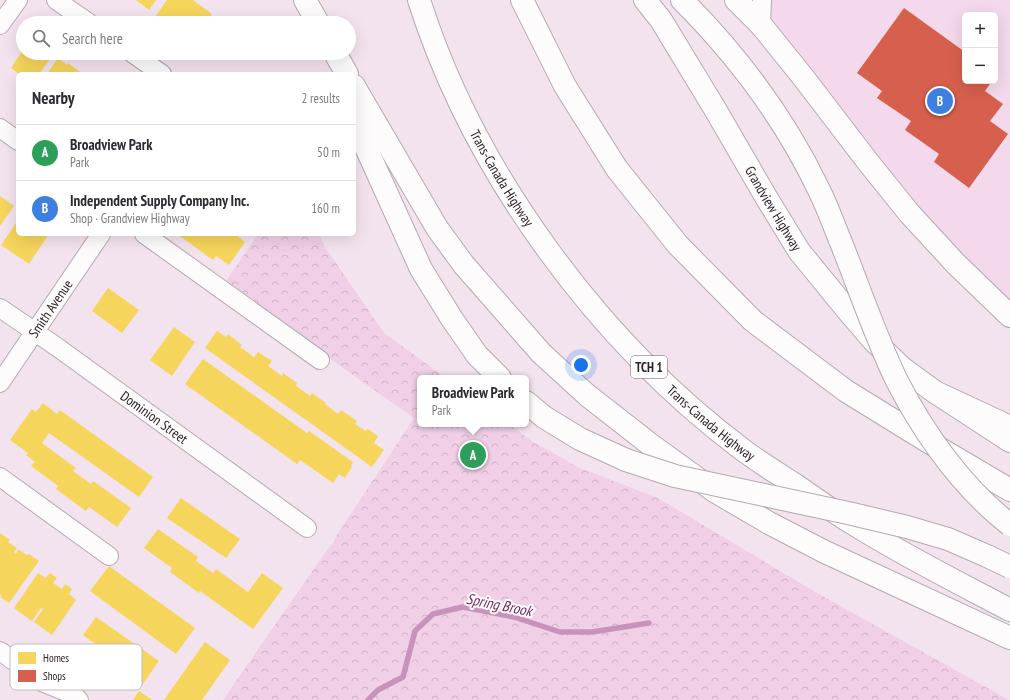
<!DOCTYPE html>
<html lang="en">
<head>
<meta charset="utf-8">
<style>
	:root { --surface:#fff; --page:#f2f2f3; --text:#2b2b33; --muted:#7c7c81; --line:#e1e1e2; --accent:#71656d }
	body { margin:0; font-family:"PT Sans Narrow",sans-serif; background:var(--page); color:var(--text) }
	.controls { position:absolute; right:12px; top:12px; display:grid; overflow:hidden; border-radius:6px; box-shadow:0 4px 16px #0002 }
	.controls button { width:36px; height:36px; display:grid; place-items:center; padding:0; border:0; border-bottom:1px solid var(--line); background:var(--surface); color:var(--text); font:20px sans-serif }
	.you { position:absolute; left:581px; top:365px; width:14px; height:14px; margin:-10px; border:3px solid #fff; border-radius:50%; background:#1a73e8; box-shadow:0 0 0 6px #1a73e833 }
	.badge { display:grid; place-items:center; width:26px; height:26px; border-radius:50%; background:var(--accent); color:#fff; font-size:13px; font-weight:700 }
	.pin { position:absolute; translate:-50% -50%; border:2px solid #fff; box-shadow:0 1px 4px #0006 }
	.popup { position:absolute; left:417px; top:375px; width:112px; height:52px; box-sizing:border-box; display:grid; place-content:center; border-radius:6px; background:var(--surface); filter:drop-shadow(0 1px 3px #0005); font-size:13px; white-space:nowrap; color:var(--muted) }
	.popup b { font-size:15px; color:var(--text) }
	.popup::after { content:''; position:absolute; left:50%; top:100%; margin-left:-8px; border:8px solid transparent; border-top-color:var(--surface) }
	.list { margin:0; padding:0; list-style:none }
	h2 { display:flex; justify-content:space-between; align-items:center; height:52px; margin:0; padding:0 16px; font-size:17px }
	h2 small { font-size:13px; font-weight:400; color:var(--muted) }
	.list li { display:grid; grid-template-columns:26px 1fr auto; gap:12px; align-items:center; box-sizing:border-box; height:56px; padding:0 16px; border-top:1px solid var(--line) }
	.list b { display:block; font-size:15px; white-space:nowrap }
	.list p { margin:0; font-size:13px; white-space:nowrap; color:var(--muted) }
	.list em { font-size:13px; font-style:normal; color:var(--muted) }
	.icon { flex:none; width:22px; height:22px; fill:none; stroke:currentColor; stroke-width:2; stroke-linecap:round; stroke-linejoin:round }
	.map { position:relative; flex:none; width:1010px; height:700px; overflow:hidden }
	.search { position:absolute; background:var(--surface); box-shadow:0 4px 16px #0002; left:16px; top:16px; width:340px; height:44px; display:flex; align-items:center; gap:10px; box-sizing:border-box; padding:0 14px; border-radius:22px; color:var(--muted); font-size:15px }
	.panel { position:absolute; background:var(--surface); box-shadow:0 4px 16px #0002; left:16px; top:72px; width:340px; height:164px; border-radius:6px }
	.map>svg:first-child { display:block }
	.built { fill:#f3d9eb; fill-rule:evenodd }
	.park { fill:url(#park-crowns) }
	.homes { fill:#f6d55c }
	.shops { fill:#d6604d }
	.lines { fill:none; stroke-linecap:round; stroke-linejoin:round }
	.stream { stroke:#c793ba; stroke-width:5.5 }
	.minor-casing { stroke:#b5a9b1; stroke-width:20 }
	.major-casing { stroke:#b5a9b1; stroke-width:24 }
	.highway-casing { stroke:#b5a9b1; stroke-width:24 }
	.minor { stroke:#fdfbfc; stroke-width:18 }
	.major { stroke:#fdfbfc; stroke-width:22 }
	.highway { stroke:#fdfbfc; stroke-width:22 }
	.highway-bridge-casing { stroke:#b5a9b1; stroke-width:24; stroke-linecap:butt }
	.highway-bridge { stroke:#fdfbfc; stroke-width:22 }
	.labels { text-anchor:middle; stroke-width:4; stroke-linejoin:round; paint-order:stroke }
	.shield { fill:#fff; stroke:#6b6468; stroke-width:1 }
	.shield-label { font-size:13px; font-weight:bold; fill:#2b2128 }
	.street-label { font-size:14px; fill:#2b2128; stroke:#fff }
	.water-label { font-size:15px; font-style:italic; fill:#742363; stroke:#fff }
	.key { fill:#fff; stroke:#bfbcbe; stroke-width:1 }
	.key-label { font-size:11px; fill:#2b2128 }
</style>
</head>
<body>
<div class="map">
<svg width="1010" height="700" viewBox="0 0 1010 700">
	<defs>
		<pattern id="park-crowns" width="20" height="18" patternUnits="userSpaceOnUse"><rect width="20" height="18" fill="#f1cfe7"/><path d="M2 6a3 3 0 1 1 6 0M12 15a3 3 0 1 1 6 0" fill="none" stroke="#cfb1c6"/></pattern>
	</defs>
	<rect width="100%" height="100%" fill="#f3e3ee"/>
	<path class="built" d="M 772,0 L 1010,0 L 1010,304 L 923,216 L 771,23 L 769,7 ZM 965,15 L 995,15 L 995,81 L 965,81 Z"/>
	<path class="park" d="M 258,234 L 319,234 L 325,247 L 384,333 L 446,378 L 420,378 L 420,424 L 509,424 L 533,442 L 580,468 L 658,498 L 817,593 L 1009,700 L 223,700 L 327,550 L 333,543 L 337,535 L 414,418 L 224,284 Z"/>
	<path class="homes" d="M 136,0 L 156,0 L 149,10 Z
		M 167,0 L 193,0 L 212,14 L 206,22 L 208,23 L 164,23 L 155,17 Z
		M 23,50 L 23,53 L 50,53 L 53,55 L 39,74 L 19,74 L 11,68 Z
		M 58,58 L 67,65 L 68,63 L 83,74 L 47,74 Z
		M 0,196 L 14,206 L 0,226 Z
		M 18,220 L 18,234 L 49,234 L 29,264 L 1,245 Z
		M 177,234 L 235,234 L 245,242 L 229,265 L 216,256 L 213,260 Z
		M 108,288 L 139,310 L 122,333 L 92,311 Z
		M 174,327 L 195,342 L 172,376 L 150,360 Z
		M 217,331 L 226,337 L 228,334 L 242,345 L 240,347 L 254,357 L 258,352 L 272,361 L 268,366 L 282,376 L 283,373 L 297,383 L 296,386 L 310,396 L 312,393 L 326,403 L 325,404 L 338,414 L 341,410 L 357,421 L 355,424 L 366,431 L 368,429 L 378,436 L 374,443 L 384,450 L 372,467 L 205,348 Z
		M 203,359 L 307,433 L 309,431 L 353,462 L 351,466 L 352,467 L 345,478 L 339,474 L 333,483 L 300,460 L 297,464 L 185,384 Z
		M 43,403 L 57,414 L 60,410 L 153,477 L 139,497 L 49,433 L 42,443 L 76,468 L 73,471 L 91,484 L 93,481 L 131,508 L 117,527 L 89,507 L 86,511 L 56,489 L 58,486 L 31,466 L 35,462 L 26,455 L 28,453 L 10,440 L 32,409 L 36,412 Z
		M 181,498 L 240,539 L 226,558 L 167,518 Z
		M 158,529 L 198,557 L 196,561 L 213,573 L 216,569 L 248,592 L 262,573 L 283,588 L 253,629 L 200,591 L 199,593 L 170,572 L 172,568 L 144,548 Z
		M 0,533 L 10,540 L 8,542 L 17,548 L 14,552 L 16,554 L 18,549 L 27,555 L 29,554 L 39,561 L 9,603 L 0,597 L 2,595 L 0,594 Z
		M 109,566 L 195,628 L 176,654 L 90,591 Z
		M 38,573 L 46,578 L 50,573 L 57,578 L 53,583 L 62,589 L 65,584 L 72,589 L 69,594 L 76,600 L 52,635 L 34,622 L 43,609 L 41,608 L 32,621 L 14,608 Z
		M 96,617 L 159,661 L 142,685 L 120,669 L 121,667 L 117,665 L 119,661 L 83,635 Z
		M 205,642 L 230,660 L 202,700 L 164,700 Z
		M 139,691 L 152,700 L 133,700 Z"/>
	<path class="shops" d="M 904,8 L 965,52 L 965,81 L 992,81 L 985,91 L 1003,104 L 990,121 L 1008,134 L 969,188 L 934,162 L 939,154 L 905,130 L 911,121 L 877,98 L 882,91 L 857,73 Z"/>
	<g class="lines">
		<path class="stream" d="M 368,700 L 378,690 L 403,677 L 415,631 L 433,614 L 463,607 L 514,617 L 560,632 L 592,632 L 649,623"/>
		<defs>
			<g id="minor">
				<path d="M 56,0 L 89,23"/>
				<path d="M 0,25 L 18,0"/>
				<path d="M 761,25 L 762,0"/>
				<path d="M 132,53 L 162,74"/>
				<path d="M 0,128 L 18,141"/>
				<path d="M 144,234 L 320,360"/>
				<path id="s1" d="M 0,308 L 57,347 L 307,528"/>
				<path id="s2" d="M 0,383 L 101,234"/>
				<path d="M 0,477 L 109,556"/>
				<path d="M 0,651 L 44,683 L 74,695 L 79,700"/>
			</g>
			<g id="major">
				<path id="s3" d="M 645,0 L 661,20 L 715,109 L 766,197 L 799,251 L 848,311 L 873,340 L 902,368 L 935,392 L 1010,427"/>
				<path d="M 761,25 L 803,77 L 868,162 L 909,213 L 956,264 L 1010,316"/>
			</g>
			<g id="highway">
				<path d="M 305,0 L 318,23"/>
				<path id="s4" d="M 419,0 C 474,173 598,341 743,450 C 759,462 777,473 794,484 C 813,497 832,511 852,523 C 903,555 957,582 1010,610"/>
				<path d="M 522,0 L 565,86 L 617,169 L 678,245 L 753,321 L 846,391 L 927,441 L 1010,490"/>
				<path d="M 682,0 C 737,55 785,119 819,190 C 827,206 833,223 840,240"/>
				<path d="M 736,0 L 761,25"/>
				<path d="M 335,53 L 347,74"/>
				<path d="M 354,86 L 437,228 L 464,265 L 541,353 L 587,395 L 651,445 L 716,492 L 769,523 L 823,551 L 1010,638"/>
				<path d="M 354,121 L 421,269 L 452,319 L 477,355 L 500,378"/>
				<path d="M 935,392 L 1010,441"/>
				<path d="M 526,402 L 544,417 L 580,439 L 626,460"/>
			</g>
		</defs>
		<use href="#minor" class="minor-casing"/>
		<use href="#major" class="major-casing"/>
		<use href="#highway" class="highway-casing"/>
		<use href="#minor" class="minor"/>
		<use href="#major" class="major"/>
		<use href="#highway" class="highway"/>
		<defs>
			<path id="highway-bridge" d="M 840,240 C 859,287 875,336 897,381 C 925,435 962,487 1010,525
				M 626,460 L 675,476 L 848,513 L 907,527 L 948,539 L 987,556 L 1010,567"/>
		</defs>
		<use href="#highway-bridge" class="highway-bridge-casing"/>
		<use href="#highway-bridge" class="highway-bridge"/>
	</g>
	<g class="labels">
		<rect class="shield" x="631" y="356" width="36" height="22" rx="3"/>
		<g class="shield-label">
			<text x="649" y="372">TCH 1</text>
		</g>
		<g class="street-label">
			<text dy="5" stroke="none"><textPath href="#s4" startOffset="197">Trans-Canada Highway</textPath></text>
			<text dy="5" stroke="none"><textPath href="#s3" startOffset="245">Grandview Highway</textPath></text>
			<text dy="5" stroke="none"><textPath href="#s2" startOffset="90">Smith Avenue</textPath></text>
			<text dy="5" stroke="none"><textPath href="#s1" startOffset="189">Dominion Street</textPath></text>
			<text dy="5" stroke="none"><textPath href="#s4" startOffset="521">Trans-Canada Highway</textPath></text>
		</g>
		<g class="water-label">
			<text transform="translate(499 605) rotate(11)" y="5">Spring Brook</text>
		</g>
	</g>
	<rect x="10" y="644" width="132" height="46" rx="6" class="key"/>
	<rect x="18" y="652" width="18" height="12" fill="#f6d55c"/>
	<rect x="18" y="670" width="18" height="12" fill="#d6604d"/>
	<g class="key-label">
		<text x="43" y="662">Homes</text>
		<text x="43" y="680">Shops</text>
	</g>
</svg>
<div class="controls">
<button>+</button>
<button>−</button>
</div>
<div class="you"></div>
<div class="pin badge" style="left:473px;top:455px;background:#2e9e5b">A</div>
<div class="popup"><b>Broadview Park</b>Park</div>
<div class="pin badge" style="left:940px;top:101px;background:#3f7fe0">B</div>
<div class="search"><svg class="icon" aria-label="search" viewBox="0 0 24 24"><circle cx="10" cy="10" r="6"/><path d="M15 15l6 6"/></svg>Search here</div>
<section class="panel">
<h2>Nearby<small>2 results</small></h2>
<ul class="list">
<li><span class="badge" style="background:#2e9e5b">A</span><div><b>Broadview Park</b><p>Park</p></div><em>50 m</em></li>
<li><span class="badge" style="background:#3f7fe0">B</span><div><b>Independent Supply Company Inc.</b><p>Shop · Grandview Highway</p></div><em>160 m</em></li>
</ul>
</section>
</div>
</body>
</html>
